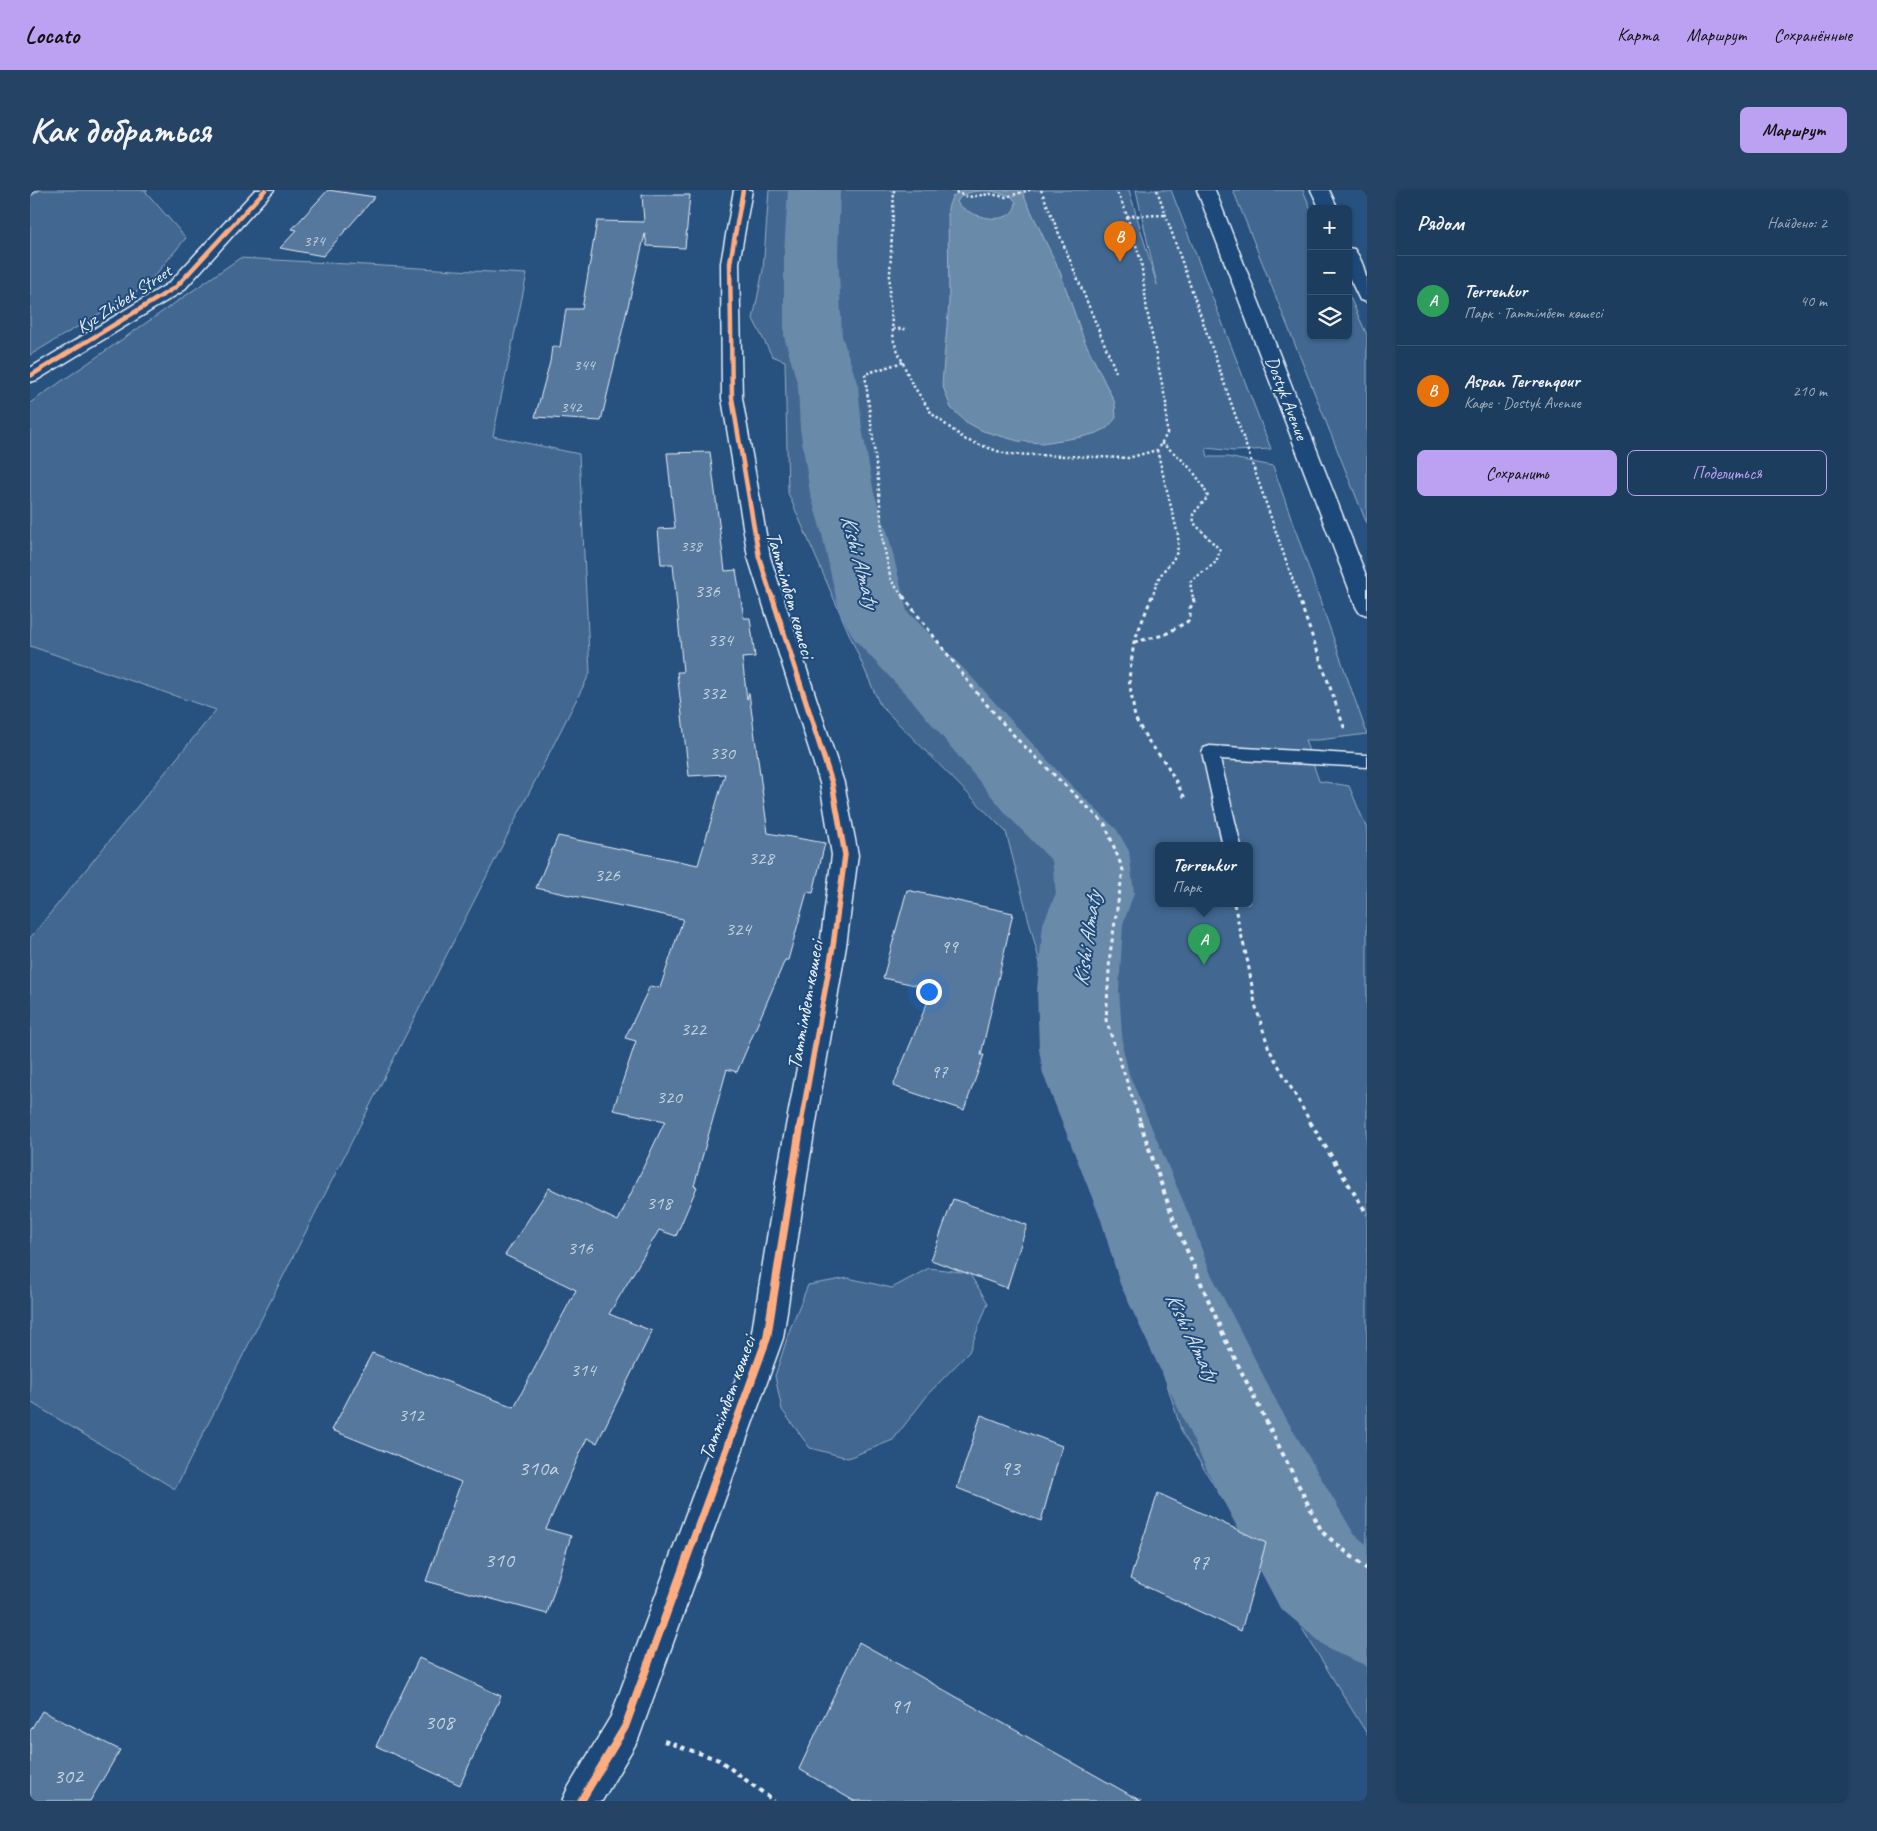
<!DOCTYPE html>
<html lang="ru">
<head>
<meta charset="utf-8">
<style>
	:root { --surface:#1d3d5f; --page:#254465; --text:#f1f3f6; --muted:#a0aebd; --line:#3b5674; --accent:#bca0f2 }
	body { margin:0; font-family:Caveat,sans-serif; background:var(--page); color:var(--text) }
	.controls { position:absolute; right:15px; top:15px; display:grid; overflow:hidden; border-radius:8px; box-shadow:0 1px 4px #0004 }
	.controls button { width:45px; height:45px; display:grid; place-items:center; padding:0; border:0; border-bottom:1px solid var(--line); background:var(--surface); color:var(--text); font:25px sans-serif }
	.you { position:absolute; left:898px; top:801px; width:18px; height:18px; margin:-12px; border:4px solid #fff; border-radius:50%; background:#1a73e8; box-shadow:0 0 0 8px #1a73e833 }
	.badge { display:grid; place-items:center; width:32px; height:32px; border-radius:50%; background:var(--accent); color:#fff; font-size:16px; font-weight:700 }
	.pin { position:absolute; translate:-50% -41px; filter:drop-shadow(0 1px 2px #0008) }
	.pin::after { content:''; position:absolute; top:26px; width:18px; height:15px; background:inherit; clip-path:polygon(0 0,100% 0,50% 100%) }
	.popup { position:absolute; left:1125px; top:652px; width:98px; height:65px; box-sizing:border-box; display:grid; place-content:center; border-radius:8px; background:var(--surface); filter:drop-shadow(0 1px 4px #0005); font-size:16px; white-space:nowrap; color:var(--muted) }
	.popup b { font-size:19px; color:var(--text) }
	.popup::after { content:''; position:absolute; left:50%; top:100%; margin-left:-10px; border:10px solid transparent; border-top-color:var(--surface) }
	.list { margin:0; padding:0; list-style:none }
	h2 { display:flex; justify-content:space-between; align-items:center; height:65px; margin:0; padding:0 20px; font-size:21px }
	h2 small { font-size:16px; font-weight:400; color:var(--muted) }
	.list li { display:grid; grid-template-columns:32px 1fr auto; gap:15px; align-items:center; box-sizing:border-box; height:90px; padding:0 20px; border-top:1px solid var(--line) }
	.list b { display:block; font-size:19px; white-space:nowrap }
	.list p { margin:0; font-size:16px; white-space:nowrap; color:var(--muted) }
	.list em { font-size:16px; font-style:normal; color:var(--muted) }
	.actions { display:flex; gap:10px; padding:15px 20px }
	.actions a { flex:1; padding:11px 0; border:1px solid var(--accent); border-radius:8px; text-align:center; font-size:18px; color:var(--accent) }
	.actions .main { background:var(--accent); color:#111 }
	.icon { flex:none; width:28px; height:28px; fill:none; stroke:currentColor; stroke-width:2; stroke-linecap:round; stroke-linejoin:round }
	.map { position:relative; flex:none; width:1337px; height:1611px; overflow:hidden; border-radius:8px }
	header { display:flex; align-items:center; gap:30px; box-sizing:border-box; height:70px; padding:0 25px; background:var(--accent); color:#111 }
	header strong { font-size:24px }
	nav { display:flex; gap:28px; margin-inline-start:auto; font-size:18px }
	.intro { display:flex; align-items:center; justify-content:space-between; box-sizing:border-box; height:120px; padding:0 30px }
	h1 { margin:0; font-size:35px }
	.button { padding:12px 22px; border-radius:8px; background:var(--accent); color:#111; font-size:18px; font-weight:700 }
	main { display:flex; gap:30px; padding:0 30px }
	aside { flex:1; background:var(--surface); border-radius:8px; box-shadow:0 1px 4px #0004 }
	.map>svg:first-child { display:block }
	.green { fill:#436891; stroke:#96acc4; fill-rule:evenodd }
	.water { fill:#6b8aaa; stroke:#9db3c9; fill-rule:evenodd }
	.lines { fill:none; stroke-linecap:round; stroke-linejoin:round }
	.stream { fill:#9db3c9; fill-rule:evenodd }
	.river { fill:#6b8aaa; fill-rule:evenodd }
	.building { fill:#57789d; stroke:#e8f1f8 }
	.lane-casing { stroke:#e8f1f8; stroke-width:3 }
	.street-casing { stroke:#e8f1f8; stroke-width:3 }
	.secondary-casing { stroke:#e8f1f8; stroke-width:3 }
	.path-far2 { stroke:#e8f1f8; stroke-width:2.5; stroke-dasharray:2.5 2.5; stroke-linecap:butt }
	.path-far1 { stroke:#e8f1f8; stroke-width:3; stroke-dasharray:4 4; stroke-linecap:butt }
	.path { stroke:#e8f1f8; stroke-width:4; stroke-dasharray:4.5 4.5; stroke-linecap:butt }
	.lane { fill:#1f4a7a; fill-rule:evenodd }
	.street { fill:#1f4a7a; fill-rule:evenodd }
	.secondary { fill:#1f4a7a; fill-rule:evenodd }
	.cycleway-far2-casing { stroke:#1f4a7a; stroke-width:7 }
	.cycleway-far1-casing { stroke:#1f4a7a; stroke-width:9 }
	.cycleway-casing { stroke:#1f4a7a; stroke-width:11 }
	.cycleway-far2 { stroke:#ffac80; stroke-width:4.5 }
	.cycleway-far1 { stroke:#ffac80; stroke-width:5.5 }
	.cycleway { stroke:#ffac80; stroke-width:8 }
	.labels { text-anchor:middle; stroke-width:4; stroke-linejoin:round; paint-order:stroke }
	.far-number-label { font-size:16px; fill:#c4d3e1 }
	.far-street-label { font-size:18px; fill:#e8f1f8; stroke:#1f4a7a }
	.number-label { font-size:19px; fill:#c4d3e1 }
	.street-label { font-size:21px; fill:#e8f1f8; stroke:#1f4a7a }
	.water-label { font-size:22px; font-style:italic; fill:#d5e2ec; stroke:#1f4a7a }
	.near-number-label { font-size:22px; fill:#c4d3e1 }
</style>
</head>
<body>
<header>
<strong>Locato</strong>
<nav><a>Карта</a><a>Маршрут</a><a>Сохранённые</a></nav>
</header>
<div class="intro"><h1>Как добраться</h1><a class="button">Маршрут</a></div>
<main>
<div class="map">
<svg width="1337" height="1611" viewBox="0 0 1337 1611">
	<rect width="100%" height="100%" fill="#27517f"/>
	<filter id="ink" filterUnits="userSpaceOnUse"><feTurbulence type="fractalNoise" baseFrequency=".02" numOctaves="2"/><feDisplacementMap in="SourceGraphic" scale="10" xChannelSelector="R" yChannelSelector="G"/><feConvolveMatrix kernelMatrix="1 2 1 2 8 2 1 2 1" color-interpolation-filters="sRGB"/></filter>
	<g filter="url(#ink)">
		<path class="green" d="M 0,0 L 117,0 L 116,2 L 156,48 L 116,96 L 0,165 Z
			M 739,0 L 1099,0 L 1127,95 L 1106,0 L 1141,0 L 1241,259 L 1204,261 L 1176,258 L 1178,267 L 1197,267 L 1243,276 L 1337,544 L 1289,550 L 1275,550 L 1289,591 L 1319,596 L 1337,639 L 1337,1544 L 1152,1243 L 1022,820 L 976,642 L 850,515 L 758,303 L 755,171 L 742,166 L 723,129 L 733,80 ZM 1129,656 L 1219,656 L 1219,714 L 1129,714 Z
			M 1203,0 L 1273,0 L 1281,19 L 1281,146 L 1318,146 L 1318,103 L 1337,145 L 1337,334 Z
			M 210,68 L 497,84 L 463,246 L 549,264 L 560,483 L 145,1299 L 0,1212 L 0,748 L 186,520 L 0,456 L 0,213 Z
			M 899,1078 L 939,1083 L 958,1113 L 939,1162 L 900,1202 L 863,1250 L 818,1268 L 780,1258 L 752,1220 L 745,1186 L 760,1139 L 778,1095 L 818,1088 L 862,1098 Z"/>
		<path class="water" d="M 933,0 L 988,0 L 992,2 L 1030,82 L 1054,150 L 1085,213 L 1086,228 L 1077,238 L 1067,243 L 1051,247 L 1012,253 L 988,251 L 953,241 L 936,232 L 921,218 L 912,194 L 919,113 L 918,18 L 922,7 ZM 962,1 L 981,6 L 986,12 C 984,39 938,28 927,12 C 933,0 949,1 962,1 Z"/>
		<g class="lines">
			<path class="stream" d="M 0,0 L 11,0 L 0,7 Z"/>
			<path class="river" d="M 758,0 L 810,0 L 808,63 L 812,146 L 828,196 L 832,238 L 844,303 L 858,344 L 877,421 L 935,480 L 1033,587 L 1087,640 L 1099,661 L 1104,703 L 1093,734 L 1089,800 L 1093,859 L 1099,884 L 1161,1030 L 1180,1082 L 1250,1218 L 1324,1344 L 1337,1355 L 1337,1476 L 1300,1460 L 1250,1418 L 1180,1286 L 1090,1094 L 1071,1030 L 1013,884 L 1009,859 L 1007,800 L 1013,734 L 1026,703 L 1022,671 L 979,627 L 885,514 L 825,450 L 809,421 L 792,344 L 780,303 L 770,238 L 768,196 L 754,146 L 754,63 Z"/>
		</g>
		<path class="building" d="M 298,0 L 345,7 L 293,66 L 250,58 L 267,40 L 262,39 Z
			M 612,5 L 660,5 L 655,58 L 617,56 L 615,44 L 571,231 L 505,227 L 520,172 L 522,157 L 530,157 L 536,119 L 552,119 L 567,31 L 614,32 Z
			M 680,262 L 695,381 L 706,380 L 714,428 L 720,428 L 725,467 L 712,468 L 717,509 L 719,503 L 738,643 L 795,653 L 783,703 L 777,702 L 758,770 L 755,770 L 707,882 L 697,879 L 664,996 L 667,997 L 646,1046 L 629,1040 L 579,1124 L 622,1141 L 567,1253 L 557,1248 L 516,1339 L 541,1346 L 517,1424 L 396,1391 L 431,1292 L 302,1240 L 342,1163 L 484,1217 L 546,1100 L 475,1065 L 519,998 L 588,1031 L 635,931 L 583,920 L 606,851 L 595,848 L 620,796 L 630,798 L 653,729 L 506,698 L 528,646 L 668,675 L 695,584 L 659,586 L 647,482 L 653,482 L 643,374 L 631,374 L 628,339 L 645,338 L 637,263 Z
			M 877,700 L 983,723 L 951,865 L 954,865 L 934,920 L 863,896 L 903,799 L 853,788 Z
			M 923,1009 L 997,1035 L 977,1098 L 901,1070 Z
			M 951,1225 L 1032,1256 L 1011,1331 L 927,1298 Z
			M 1128,1303 L 1236,1353 L 1211,1441 L 1100,1389 Z
			M 829,1452 L 1111,1611 L 824,1611 L 769,1579 Z
			M 389,1468 L 471,1506 L 430,1595 L 346,1556 Z
			M 12,1521 L 90,1560 L 60,1611 L 0,1611 L 0,1541 Z"/>
		<g class="lines">
			<defs>
				<path id="lane" d="M 1180,556 L 1337,565 L 1337,577 L 1190,569 L 1211,656 L 1193,656 L 1172,562 L 1174,558 Z"/>
				<path id="street" d="M 225,0 L 244,0 L 153,101 L 7,190 L 0,192 L 0,178 L 139,93 Z
					M 704,0 L 722,0 L 709,73 L 712,208 L 740,367 L 814,593 L 828,665 L 816,756 L 779,973 L 753,1148 L 608,1550 L 572,1611 L 532,1611 L 538,1598 L 581,1526 L 721,1148 L 749,973 L 790,756 L 802,665 L 790,593 L 718,367 L 692,208 L 691,73 Z
					M 1281,0 L 1299,0 L 1308,19 L 1290,19 Z
					M 1318,58 L 1324,59 C 1337,77 1337,91 1337,112 L 1330,110 L 1318,85 Z"/>
				<path id="secondary" d="M 1167,0 L 1185,0 L 1337,388 L 1337,425 L 1329,422 L 1326,417 Z"/>
			</defs>
			<use href="#lane" class="lane-casing"/>
			<use href="#street" class="street-casing"/>
			<use href="#secondary" class="secondary-casing"/>
			<path class="path-far2" d="M 864,0 L 859,105 L 864,152 L 881,192 L 902,224 L 936,250 L 976,264 L 1098,268 L 1127,260 L 1137,244 L 1136,213 L 1117,121 L 1111,71 L 1094,17 L 1086,0
				M 921,0 L 938,7 L 960,4 L 976,7 L 1000,0
				M 1011,0 L 1086,182
				M 1127,0 L 1269,408
				M 1097,26 L 1136,25
				M 863,139 L 878,139
				M 873,172 L 835,184 L 848,290 L 853,351 L 861,390 L 874,408
				M 1131,253 C 1152,268 1168,283 1178,307 L 1163,324 L 1164,333 L 1190,360 L 1186,372 L 1160,392 L 1163,408
				M 1122,408 C 1124,401 1126,394 1129,388 C 1139,370 1150,371 1148,345 L 1127,260"/>
			<path class="path-far1" d="M 873,406 L 950,507 L 987,549 L 1075,634 L 1093,680 L 1080,764 L 1076,830 L 1111,933
				M 1122,406 L 1104,452 L 1099,489 L 1105,528 L 1117,549 L 1137,575 L 1156,610
				M 1268,406 L 1315,540
				M 1104,452 L 1134,445 L 1160,430 L 1160,418 L 1164,412 L 1163,406
				M 1204,714 L 1218,773 L 1225,814 L 1239,859 L 1281,933"/>
			<path class="path" d="M 1110,932 L 1143,1028 L 1196,1151 L 1292,1342 L 1337,1379
				M 1280,932 L 1337,1024
				M 634,1551 L 689,1570 L 744,1611"/>
			<use href="#lane" class="lane"/>
			<use href="#street" class="street"/>
			<use href="#secondary" class="secondary"/>
			<defs>
				<path id="cycleway-far2" d="M 713,0 L 700,73 L 702,208 L 729,367 L 742,408
					M 0,186 L 146,97 L 235,0"/>
				<path id="cycleway-far1" d="M 742,406 L 802,593 L 815,665 L 803,756 L 771,933"/>
				<path id="cycleway" d="M 551,1611 L 595,1537 L 737,1148 L 771,932"/>
			</defs>
			<use href="#cycleway-far2" class="cycleway-far2-casing"/>
			<use href="#cycleway-far1" class="cycleway-far1-casing"/>
			<use href="#cycleway" class="cycleway-casing"/>
			<use href="#cycleway-far2" class="cycleway-far2"/>
			<use href="#cycleway-far1" class="cycleway-far1"/>
			<use href="#cycleway" class="cycleway"/>
		</g>
	</g>
	<g class="labels">
		<g class="far-number-label">
			<text x="284" y="56">374</text>
			<text x="554" y="180">344</text>
			<text x="541" y="222">342</text>
			<text x="661" y="361">338</text>
		</g>
		<g class="far-street-label">
			<text transform="translate(94 109) rotate(-33)" y="6">Kyz Zhibek Street</text>
			<text transform="translate(1257 208) rotate(69)" y="6">Dostyk Avenue</text>
		</g>
		<g class="number-label">
			<text x="677" y="407">336</text>
			<text x="690" y="456">334</text>
			<text x="683" y="509">332</text>
			<text x="692" y="569">330</text>
			<text x="731" y="674">328</text>
			<text x="577" y="691">326</text>
			<text x="708" y="745">324</text>
			<text x="919" y="763">99</text>
			<text x="663" y="845">322</text>
			<text x="909" y="888">97</text>
			<text x="639" y="913">320</text>
			<text x="629" y="1019">318</text>
			<text x="550" y="1064">316</text>
			<text x="553" y="1186">314</text>
			<text x="381" y="1231">312</text>
		</g>
		<g class="street-label">
			<text transform="translate(761 405) rotate(74)" y="7">Таттімбет көшесі</text>
			<text transform="translate(775 815) rotate(-80)" y="7">Таттімбет көшесі</text>
			<text transform="translate(697 1208) rotate(-70)" y="7">Таттімбет көшесі</text>
		</g>
		<g class="water-label">
			<text transform="translate(831 371) rotate(75)" y="8">Kіshі Almaty</text>
			<text transform="translate(1056 749) rotate(-82)" y="8">Kіshі Almaty</text>
			<text transform="translate(1163 1146) rotate(64)" y="8">Kіshі Almaty</text>
		</g>
		<g class="near-number-label">
			<text x="508" y="1285">310а</text>
			<text x="980" y="1285">93</text>
			<text x="469" y="1377">310</text>
			<text x="1169" y="1379">97</text>
			<text x="870" y="1523">91</text>
			<text x="409" y="1539">308</text>
			<text x="38" y="1593">302</text>
		</g>
	</g>
</svg>
<div class="controls">
<button>+</button>
<button>−</button>
<button><svg class="icon" aria-label="layers" viewBox="0 0 24 24"><path d="M12 4l9 5-9 5-9-5zM3 14l9 5 9-5"/></svg></button>
</div>
<div class="you"></div>
<div class="pin badge" style="left:1174px;top:775px;background:#2e9e5b">A</div>
<div class="popup"><b>Terrenkur</b>Парк</div>
<div class="pin badge" style="left:1090px;top:72px;background:#e8710a">B</div>
</div>
<aside>
<h2>Рядом<small>Найдено: 2</small></h2>
<ul class="list">
<li><span class="badge" style="background:#2e9e5b">A</span><div><b>Terrenkur</b><p>Парк · Таттімбет көшесі</p></div><em>40 m</em></li>
<li><span class="badge" style="background:#e8710a">B</span><div><b>Aspan Terrenqour</b><p>Кафе · Dostyk Avenue</p></div><em>210 m</em></li>
</ul>
<div class="actions"><a class="main">Сохранить</a><a>Поделиться</a></div>
</aside>
</main>
</body>
</html>
